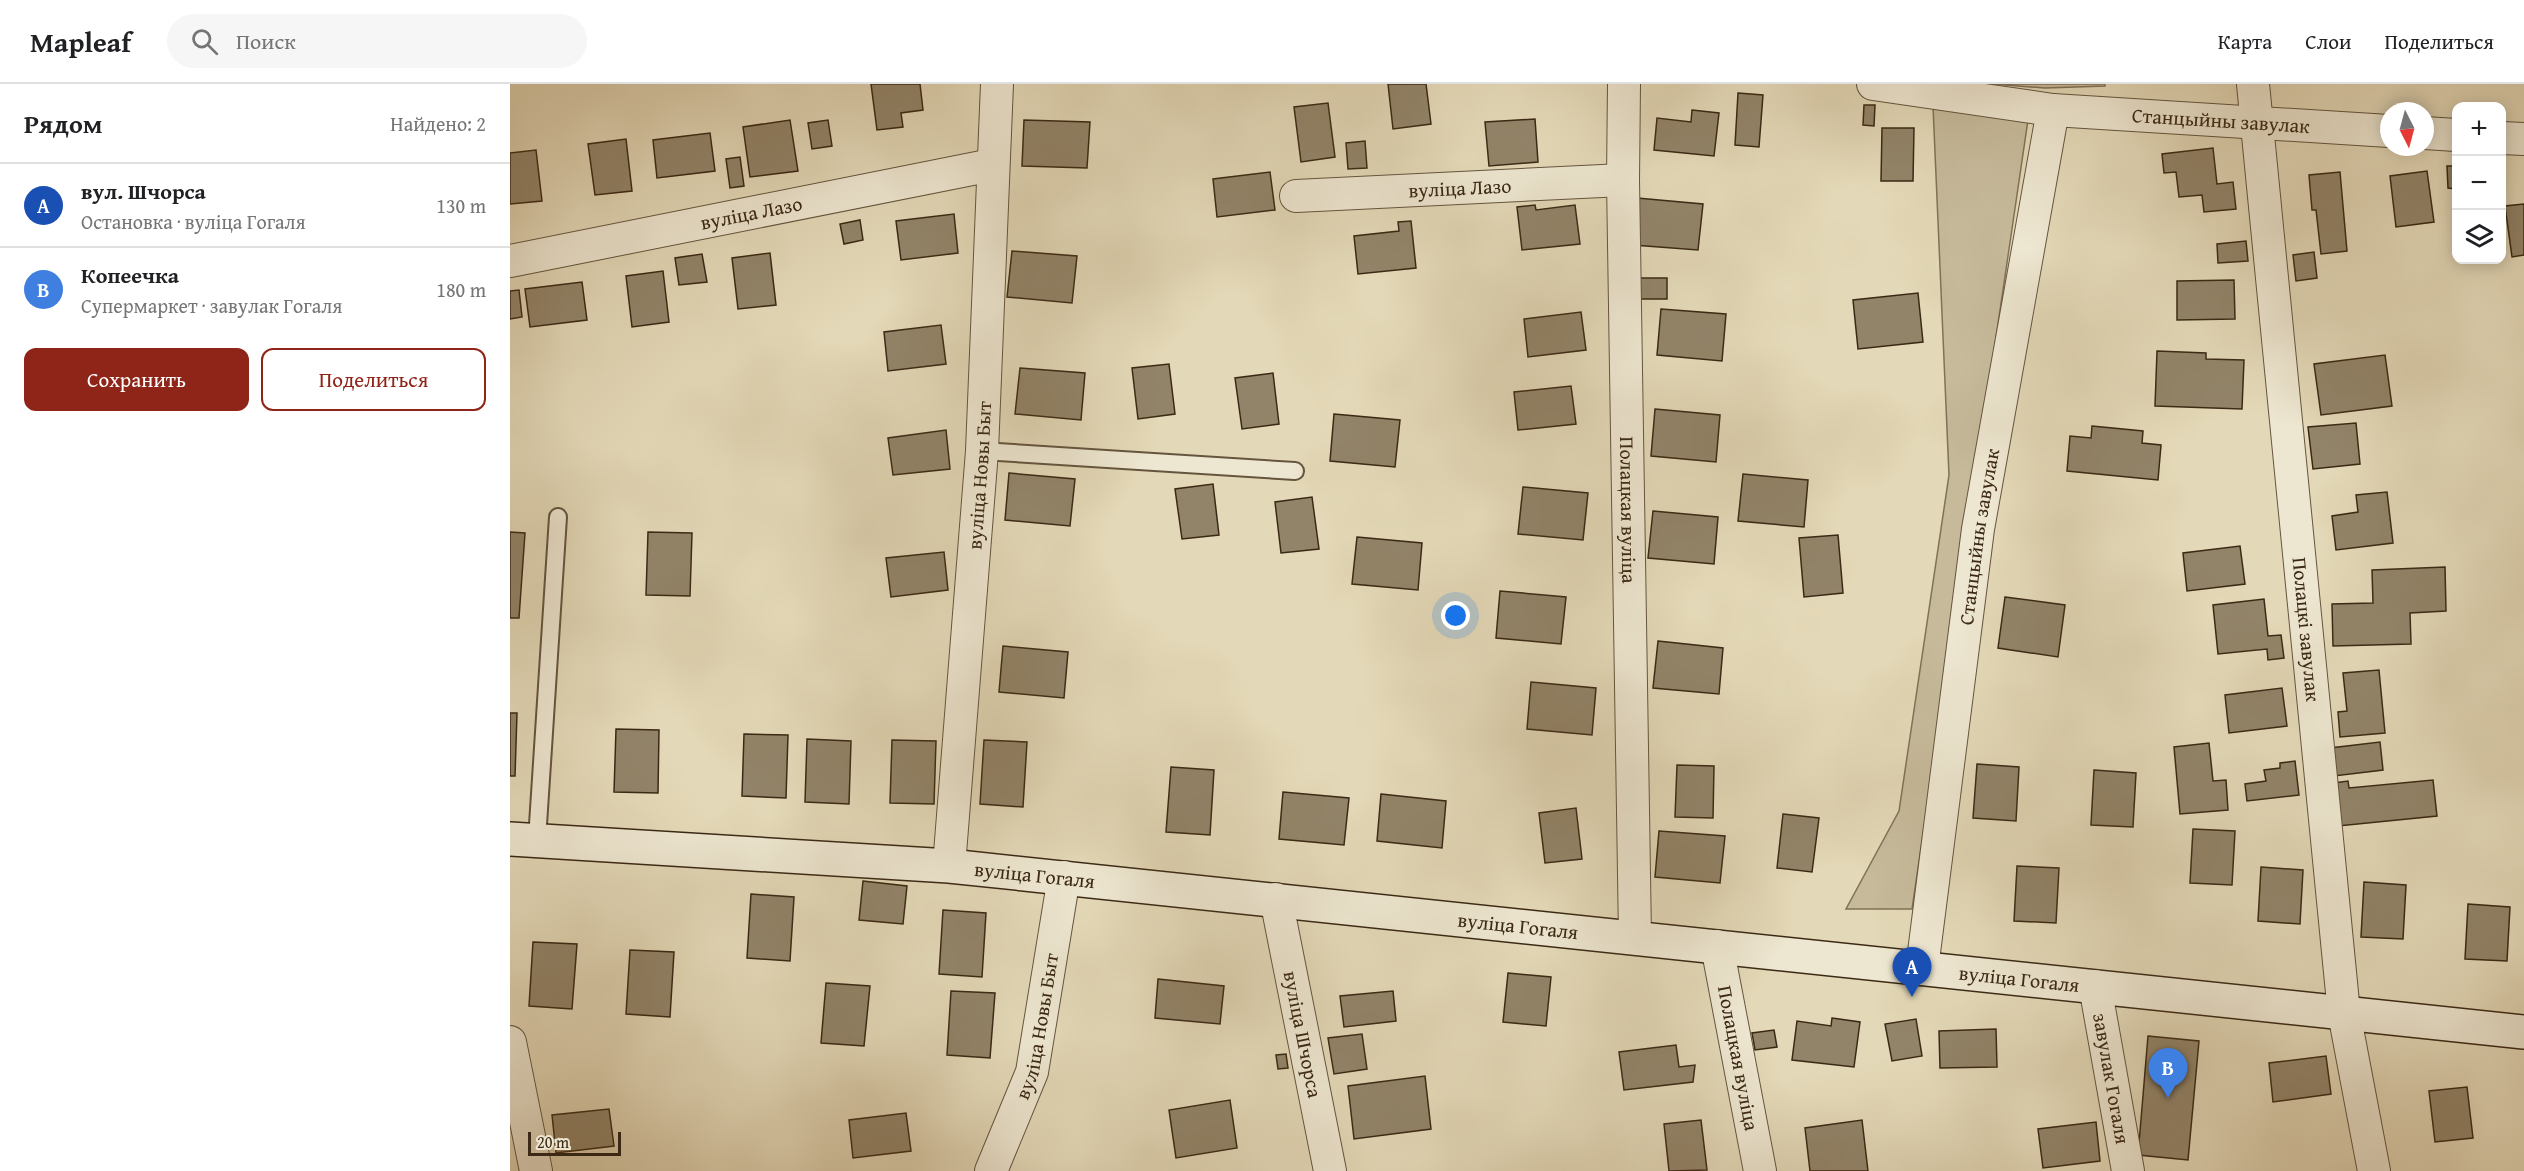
<!DOCTYPE html>
<html lang="ru">
<head>
<meta charset="utf-8">
<style>
	:root { --surface:#fff; --page:#f6f6f6; --text:#202124; --muted:#757577; --line:#e0e0e0; --accent:#8f2418 }
	body { margin:0; font-family:"Gentium Book Plus",serif; background:var(--page); color:var(--text) }
	.controls { position:absolute; right:18px; top:18px; display:grid; overflow:hidden; border-radius:12px; box-shadow:0 3px 15px #0003 }
	.controls button { width:54px; height:54px; display:grid; place-items:center; padding:0; border:0; border-bottom:2px solid var(--line); background:var(--surface); color:var(--text); font:30px sans-serif }
	.compass { position:absolute; left:1870px; top:18px; width:54px; height:54px; border-radius:50%; background:var(--surface); box-shadow:0 3px 15px #0003; rotate:174deg }
	.scale { position:absolute; left:18px; bottom:15px; width:93px; box-sizing:border-box; padding-left:6px; border:3px solid #3b2915; border-top:0; font-size:16px; line-height:21px; white-space:nowrap; color:#3b2915; -webkit-text-stroke:4px #ede6d0; paint-order:stroke }
	.you { position:absolute; left:946px; top:532px; width:21px; height:21px; margin:-15px; border:4px solid #fff; border-radius:50%; background:#1a73e8; box-shadow:0 0 0 9px #1a73e833 }
	.badge { display:grid; place-items:center; width:39px; height:39px; border-radius:50%; background:var(--accent); color:#fff; font-size:20px; font-weight:700 }
	.pin { position:absolute; translate:-50% -50px; filter:drop-shadow(0 2px 3px #0008) }
	.pin::after { content:''; position:absolute; top:32px; width:21px; height:18px; background:inherit; clip-path:polygon(0 0,100% 0,50% 100%) }
	.list { margin:0; padding:0; list-style:none }
	h2 { display:flex; justify-content:space-between; align-items:center; height:78px; margin:0; padding:0 24px; font-size:26px }
	h2 small { font-size:20px; font-weight:400; color:var(--muted) }
	.list li { display:grid; grid-template-columns:39px 1fr auto; gap:18px; align-items:center; box-sizing:border-box; height:84px; padding:0 24px; border-top:2px solid var(--line) }
	.list b { display:block; font-size:22px; white-space:nowrap }
	.list p { margin:0; font-size:20px; white-space:nowrap; color:var(--muted) }
	.list em { font-size:20px; font-style:normal; color:var(--muted) }
	.actions { display:flex; gap:12px; padding:18px 24px }
	.actions a { flex:1; padding:14px 0; border:2px solid var(--accent); border-radius:12px; text-align:center; font-size:21px; color:var(--accent) }
	.actions .main { background:var(--accent); color:#fff }
	.icon { flex:none; width:33px; height:33px; fill:none; stroke:currentColor; stroke-width:2; stroke-linecap:round; stroke-linejoin:round }
	.map { position:relative; flex:none; width:2014px; height:1087px; overflow:hidden }
	header { display:flex; align-items:center; gap:36px; box-sizing:border-box; height:84px; padding:0 30px; background:var(--surface); border-bottom:2px solid var(--line) }
	header strong { font-size:28px }
	nav { display:flex; gap:33px; margin-inline-start:auto; font-size:21px }
	.search { width:420px; height:54px; background:var(--page); display:flex; align-items:center; gap:15px; box-sizing:border-box; padding:0 21px; border-radius:33px; color:var(--muted); font-size:22px }
	main { display:flex }
	aside { flex:1; background:var(--surface) }
	.map>svg:first-child { display:block }
	.green { fill:#c6ba9b; stroke:#807258; stroke-width:1.5 }
	.building { fill:#928469; stroke:#3b2915; stroke-width:1.5 }
	.lines { fill:none; stroke-linecap:round; stroke-linejoin:round }
	.lane-casing { stroke:#65553e; stroke-width:20 }
	.street-casing { stroke:#65553e; stroke-width:34 }
	.secondary-casing { stroke:#3b2915; stroke-width:36 }
	.lane { stroke:#ede6d0; stroke-width:16 }
	.street { stroke:#ede6d0; stroke-width:32 }
	.secondary { stroke:#ede6d0; stroke-width:33 }
	.labels { text-anchor:middle; stroke-width:4.5; stroke-linejoin:round; paint-order:stroke }
	.street-label { font-size:20px; fill:#3b2915; stroke:#ede6d0 }
</style>
</head>
<body>
<header>
<strong>Mapleaf</strong>
<div class="search"><svg class="icon" aria-label="search" viewBox="0 0 24 24"><circle cx="10" cy="10" r="6"/><path d="M15 15l6 6"/></svg>Поиск</div>
<nav><a>Карта</a><a>Слои</a><a>Поделиться</a></nav>
</header>
<main>
<aside>
<h2>Рядом<small>Найдено: 2</small></h2>
<ul class="list">
<li><span class="badge" style="background:#1a4fb4">A</span><div><b>вул. Шчорса</b><p>Остановка · вуліца Гогаля</p></div><em>130 m</em></li>
<li><span class="badge" style="background:#3f7fe0">B</span><div><b>Копеечка</b><p>Супермаркет · завулак Гогаля</p></div><em>180 m</em></li>
</ul>
<div class="actions"><a class="main">Сохранить</a><a>Поделиться</a></div>
</aside>
<div class="map">
<svg width="2014" height="1087" viewBox="0 0 2014 1087">
	<rect width="100%" height="100%" fill="#e3d8b7"/>
	<filter id="stains"><feTurbulence type="fractalNoise" baseFrequency=".00333" numOctaves="4"/><feColorMatrix values="0 0 0 0 .2 0 0 0 0 .09 0 0 0 0 .02 0 0 0 .5 -.17"/></filter>
	<radialGradient id="worn" r=".72"><stop offset=".6" stop-color="#630" stop-opacity="0"/><stop offset="1" stop-color="#630" stop-opacity=".3"/></radialGradient>
	<path class="green" d="M 1482,0 L 1595,0 L 1595,2 L 1535,4 Z
		M 1423,22 L 1518,36 L 1402,825 L 1336,825 L 1389,727 L 1439,391 Z"/>
	<path class="building" d="M 361,0 L 410,0 L 413,26 L 391,29 L 393,43 L 367,46 Z
		M 878,0 L 916,0 L 921,40 L 883,45 Z
		M 1228,9 L 1253,11 L 1249,63 L 1225,61 Z
		M 818,19 L 825,73 L 791,78 L 784,23 Z
		M 1354,21 L 1365,21 L 1364,42 L 1353,41 Z
		M 1182,26 L 1209,29 L 1204,72 L 1144,66 L 1147,34 L 1181,38 Z
		M 1025,35 L 1028,78 L 979,82 L 975,38 Z
		M 280,36 L 288,87 L 240,93 L 233,43 Z
		M 318,36 L 322,62 L 302,65 L 298,39 Z
		M 514,36 L 580,38 L 577,84 L 512,82 Z
		M 1372,44 L 1404,44 L 1403,97 L 1371,97 Z
		M 200,49 L 205,87 L 147,94 L 143,56 Z
		M 116,55 L 122,107 L 85,111 L 78,60 Z
		M 855,57 L 857,84 L 838,85 L 836,59 Z
		M 1703,64 L 1707,100 L 1723,98 L 1726,125 L 1694,128 L 1692,111 L 1669,113 L 1666,88 L 1654,89 L 1652,70 Z
		M 26,66 L 32,117 L 0,120 L 0,69 Z
		M 230,73 L 234,102 L 220,104 L 216,75 Z
		M 1937,82 L 1946,82 L 1946,105 L 1938,104 Z
		M 1917,87 L 1924,138 L 1886,143 L 1880,92 Z
		M 760,88 L 765,126 L 707,133 L 703,95 Z
		M 1830,88 L 1837,167 L 1811,170 L 1806,126 L 1802,126 L 1799,91 Z
		M 1127,114 L 1193,120 L 1188,166 L 1123,161 Z
		M 2014,120 L 2014,171 L 2002,173 L 1995,122 Z
		M 1025,121 L 1026,126 L 1065,121 L 1070,160 L 1012,166 L 1007,123 Z
		M 444,130 L 448,169 L 391,176 L 386,137 Z
		M 350,136 L 353,156 L 334,160 L 330,140 Z
		M 901,137 L 906,184 L 848,190 L 844,152 L 889,147 L 888,138 Z
		M 1736,157 L 1738,177 L 1708,179 L 1707,160 Z
		M 502,167 L 567,172 L 562,219 L 497,213 Z
		M 1804,168 L 1807,194 L 1786,197 L 1783,171 Z
		M 260,169 L 266,221 L 228,225 L 222,174 Z
		M 192,170 L 197,198 L 169,201 L 165,174 Z
		M 153,187 L 159,238 L 122,243 L 116,192 Z
		M 1127,194 L 1157,194 L 1157,215 L 1128,215 Z
		M 1724,196 L 1725,235 L 1667,236 L 1667,197 Z
		M 72,198 L 77,236 L 20,243 L 15,205 Z
		M 9,206 L 12,233 L 0,235 L 0,207 Z
		M 1408,209 L 1413,258 L 1348,265 L 1343,216 Z
		M 1151,225 L 1216,230 L 1212,277 L 1147,271 Z
		M 1071,228 L 1076,266 L 1018,273 L 1014,235 Z
		M 431,241 L 436,280 L 378,287 L 374,248 Z
		M 1647,267 L 1696,269 L 1696,275 L 1734,276 L 1732,325 L 1645,322 Z
		M 1875,271 L 1882,322 L 1811,331 L 1804,280 Z
		M 659,280 L 665,330 L 628,335 L 622,284 Z
		M 510,284 L 575,289 L 571,336 L 505,330 Z
		M 763,289 L 769,340 L 732,345 L 725,294 Z
		M 1061,302 L 1066,340 L 1008,346 L 1004,308 Z
		M 1145,325 L 1210,331 L 1206,378 L 1141,372 Z
		M 824,330 L 890,336 L 885,383 L 820,377 Z
		M 1846,339 L 1850,380 L 1803,385 L 1798,343 Z
		M 1582,342 L 1633,347 L 1632,359 L 1651,361 L 1648,396 L 1557,387 L 1560,352 L 1581,354 Z
		M 436,346 L 440,385 L 383,391 L 378,354 Z
		M 499,389 L 565,395 L 560,442 L 495,436 Z
		M 1233,390 L 1298,396 L 1294,443 L 1228,437 Z
		M 703,400 L 709,451 L 672,455 L 665,405 Z
		M 1013,403 L 1078,409 L 1073,456 L 1008,450 Z
		M 1877,408 L 1883,459 L 1826,466 L 1822,432 L 1848,428 L 1846,411 Z
		M 802,413 L 809,465 L 771,469 L 765,418 Z
		M 1143,427 L 1208,433 L 1204,480 L 1138,474 Z
		M 0,448 L 15,449 L 9,534 L 0,534 Z
		M 138,448 L 182,449 L 180,512 L 136,511 Z
		M 1328,451 L 1333,509 L 1294,513 L 1289,454 Z
		M 847,453 L 912,459 L 908,506 L 842,500 Z
		M 1730,462 L 1735,500 L 1677,507 L 1673,469 Z
		M 434,468 L 438,506 L 381,513 L 376,474 Z
		M 1935,483 L 1936,527 L 1900,529 L 1901,560 L 1823,562 L 1822,520 L 1863,519 L 1862,486 Z
		M 990,507 L 1056,513 L 1051,560 L 986,554 Z
		M 1495,513 L 1555,521 L 1548,573 L 1488,564 Z
		M 1754,515 L 1758,552 L 1771,551 L 1774,574 L 1758,576 L 1757,565 L 1708,570 L 1703,521 Z
		M 1148,557 L 1213,564 L 1209,610 L 1143,604 Z
		M 493,562 L 558,568 L 554,614 L 489,608 Z
		M 1869,586 L 1875,649 L 1830,653 L 1828,628 L 1837,627 L 1833,589 Z
		M 1021,598 L 1086,604 L 1082,651 L 1017,645 Z
		M 1772,604 L 1777,642 L 1719,649 L 1715,611 Z
		M 0,629 L 7,629 L 5,692 L 0,692 Z
		M 106,645 L 149,646 L 148,709 L 104,708 Z
		M 234,650 L 278,651 L 276,714 L 232,712 Z
		M 297,655 L 341,657 L 339,720 L 295,718 Z
		M 382,656 L 426,657 L 424,720 L 380,719 Z
		M 474,656 L 517,658 L 513,723 L 470,720 Z
		M 1870,658 L 1873,686 L 1824,692 L 1820,664 Z
		M 1699,659 L 1703,697 L 1716,696 L 1718,726 L 1670,730 L 1664,663 Z
		M 1785,677 L 1789,711 L 1737,717 L 1735,700 L 1756,697 L 1754,686 L 1770,684 L 1770,679 Z
		M 1467,680 L 1509,683 L 1506,737 L 1463,734 Z
		M 1167,681 L 1204,682 L 1203,734 L 1165,733 Z
		M 661,683 L 704,686 L 700,751 L 656,748 Z
		M 1584,686 L 1626,689 L 1623,743 L 1581,741 Z
		M 1923,696 L 1927,732 L 1828,742 L 1824,699 L 1838,697 L 1839,704 Z
		M 773,708 L 839,714 L 834,761 L 769,755 Z
		M 871,710 L 936,717 L 932,764 L 867,757 Z
		M 1066,724 L 1072,775 L 1035,779 L 1029,729 Z
		M 1273,730 L 1309,734 L 1302,788 L 1267,784 Z
		M 1683,745 L 1725,747 L 1722,801 L 1680,799 Z
		M 1149,747 L 1215,752 L 1210,799 L 1145,793 Z
		M 1507,782 L 1549,784 L 1546,839 L 1504,837 Z
		M 1751,783 L 1793,786 L 1790,840 L 1748,837 Z
		M 353,797 L 397,802 L 393,840 L 349,836 Z
		M 1854,798 L 1896,801 L 1893,855 L 1851,853 Z
		M 241,810 L 284,813 L 280,877 L 237,874 Z
		M 1958,820 L 2000,823 L 1997,877 L 1955,875 Z
		M 433,826 L 476,829 L 472,893 L 429,890 Z
		M 23,858 L 67,860 L 62,925 L 19,922 Z
		M 120,866 L 164,868 L 160,933 L 116,930 Z
		M 998,889 L 1041,893 L 1036,942 L 993,938 Z
		M 648,895 L 714,902 L 710,940 L 645,934 Z
		M 316,899 L 360,902 L 354,962 L 311,959 Z
		M 441,907 L 485,909 L 480,974 L 437,971 Z
		M 883,907 L 886,937 L 834,943 L 830,912 Z
		M 1322,934 L 1350,938 L 1344,983 L 1282,976 L 1287,937 L 1321,942 Z
		M 1406,935 L 1412,972 L 1382,977 L 1375,940 Z
		M 1486,945 L 1487,983 L 1430,984 L 1429,947 Z
		M 1264,946 L 1267,963 L 1245,966 L 1242,949 Z
		M 852,950 L 857,985 L 824,990 L 818,954 Z
		M 1638,952 L 1689,957 L 1678,1076 L 1628,1071 Z
		M 1166,961 L 1169,983 L 1185,981 L 1183,998 L 1114,1006 L 1109,968 Z
		M 776,970 L 778,984 L 768,985 L 766,971 Z
		M 1816,972 L 1821,1010 L 1763,1018 L 1759,979 Z
		M 915,992 L 921,1045 L 844,1055 L 838,1002 Z
		M 1957,1003 L 1963,1054 L 1925,1058 L 1919,1007 Z
		M 720,1016 L 727,1064 L 666,1074 L 659,1026 Z
		M 99,1025 L 104,1062 L 46,1069 L 42,1031 Z
		M 396,1029 L 401,1067 L 343,1074 L 339,1036 Z
		M 1191,1036 L 1197,1086 L 1159,1087 L 1154,1040 Z
		M 1352,1036 L 1358,1087 L 1300,1087 L 1295,1044 Z
		M 1586,1038 L 1590,1077 L 1533,1084 L 1528,1045 Z"/>
	<g class="lines">
		<defs>
			<path id="lane" d="M 472,367 L 785,387
				M 27,756 L 48,433"/>
			<g id="street">
				<path id="s1" d="M 1114,0 L 1113,96 L 1125,853"/>
				<path id="s2" d="M 1363,0 L 1543,26 L 1879,47"/>
				<path id="s3" d="M 1743,0 L 1834,929 L 1864,1087"/>
				<path d="M 1915,49 L 1946,51"/>
				<path d="M 1992,54 L 2014,55"/>
				<path id="s4" d="M 786,112 L 1113,96"/>
				<path id="s5" d="M 0,177 L 482,81"/>
				<path id="s6" d="M 439,782 L 472,367 L 487,0"/>
				<path id="s7" d="M 766,815 L 820,1087"/>
				<path id="s8" d="M 1207,862 L 1250,1087"/>
				<path id="s9" d="M 1412,884 L 1468,445 L 1543,26"/>
				<path id="s10" d="M 1585,902 L 1618,1087"/>
				<path d="M 0,958 L 26,1087"/>
				<path id="s11" d="M 481,1087 L 522,988 L 554,793"/>
			</g>
			<g id="secondary">
				<path id="s12" d="M 0,755 L 439,782 L 2014,948"/>
			</g>
		</defs>
		<use href="#lane" class="lane-casing"/>
		<use href="#street" class="street-casing"/>
		<use href="#secondary" class="secondary-casing"/>
		<use href="#lane" class="lane"/>
		<use href="#street" class="street"/>
		<use href="#secondary" class="secondary"/>
	</g>
	<g class="labels">
		<g class="street-label">
			<text dy="7" stroke="none"><textPath href="#s2" startOffset="350">Станцыйны завулак</textPath></text>
			<text dy="7" stroke="none"><textPath href="#s4" startOffset="164">вуліца Лазо</textPath></text>
			<text dy="7" stroke="none"><textPath href="#s5" startOffset="246">вуліца Лазо</textPath></text>
			<text dy="7" stroke="none"><textPath href="#s6" startOffset="392">вуліца Новы Быт</textPath></text>
			<text dy="7" stroke="none"><textPath href="#s1" startOffset="426">Полацкая вуліца</textPath></text>
			<text dy="7" stroke="none"><textPath href="#s9" startOffset="435">Станцыйны завулак</textPath></text>
			<text dy="7" stroke="none"><textPath href="#s3" startOffset="548">Полацкі завулак</textPath></text>
			<text dy="7" stroke="none"><textPath href="#s12" startOffset="526">вуліца Гогаля</textPath></text>
			<text dy="7" stroke="none"><textPath href="#s12" startOffset="1012">вуліца Гогаля</textPath></text>
			<text dy="7" stroke="none"><textPath href="#s12" startOffset="1516">вуліца Гогаля</textPath></text>
			<text dy="7" stroke="none"><textPath href="#s11" startOffset="153">вуліца Новы Быт</textPath></text>
			<text dy="7" stroke="none"><textPath href="#s7" startOffset="138">вуліца Шчорса</textPath></text>
			<text dy="7" stroke="none"><textPath href="#s8" startOffset="114">Полацкая вуліца</textPath></text>
			<text dy="7" stroke="none"><textPath href="#s10" startOffset="94">завулак Гогаля</textPath></text>
		</g>
	</g>
	<rect width="100%" height="100%" filter="url(#stains)"/>
	<rect width="100%" height="100%" fill="url(#worn)"/>
</svg>
<div class="controls">
<button>+</button>
<button>−</button>
<button><svg class="icon" aria-label="layers" viewBox="0 0 24 24"><path d="M12 4l9 5-9 5-9-5zM3 14l9 5 9-5"/></svg></button>
</div>
<svg class="compass" viewBox="-18 -18 36 36"><path d="M0-13l5 13h-10z" fill="#e53935"/><path d="M0 13l5-13h-10z" fill="#757577"/></svg>
<div class="scale">20 m</div>
<div class="you"></div>
<div class="pin badge" style="left:1402px;top:913px;background:#1a4fb4">A</div>
<div class="pin badge" style="left:1658px;top:1014px;background:#3f7fe0">B</div>
</div>
</main>
</body>
</html>
